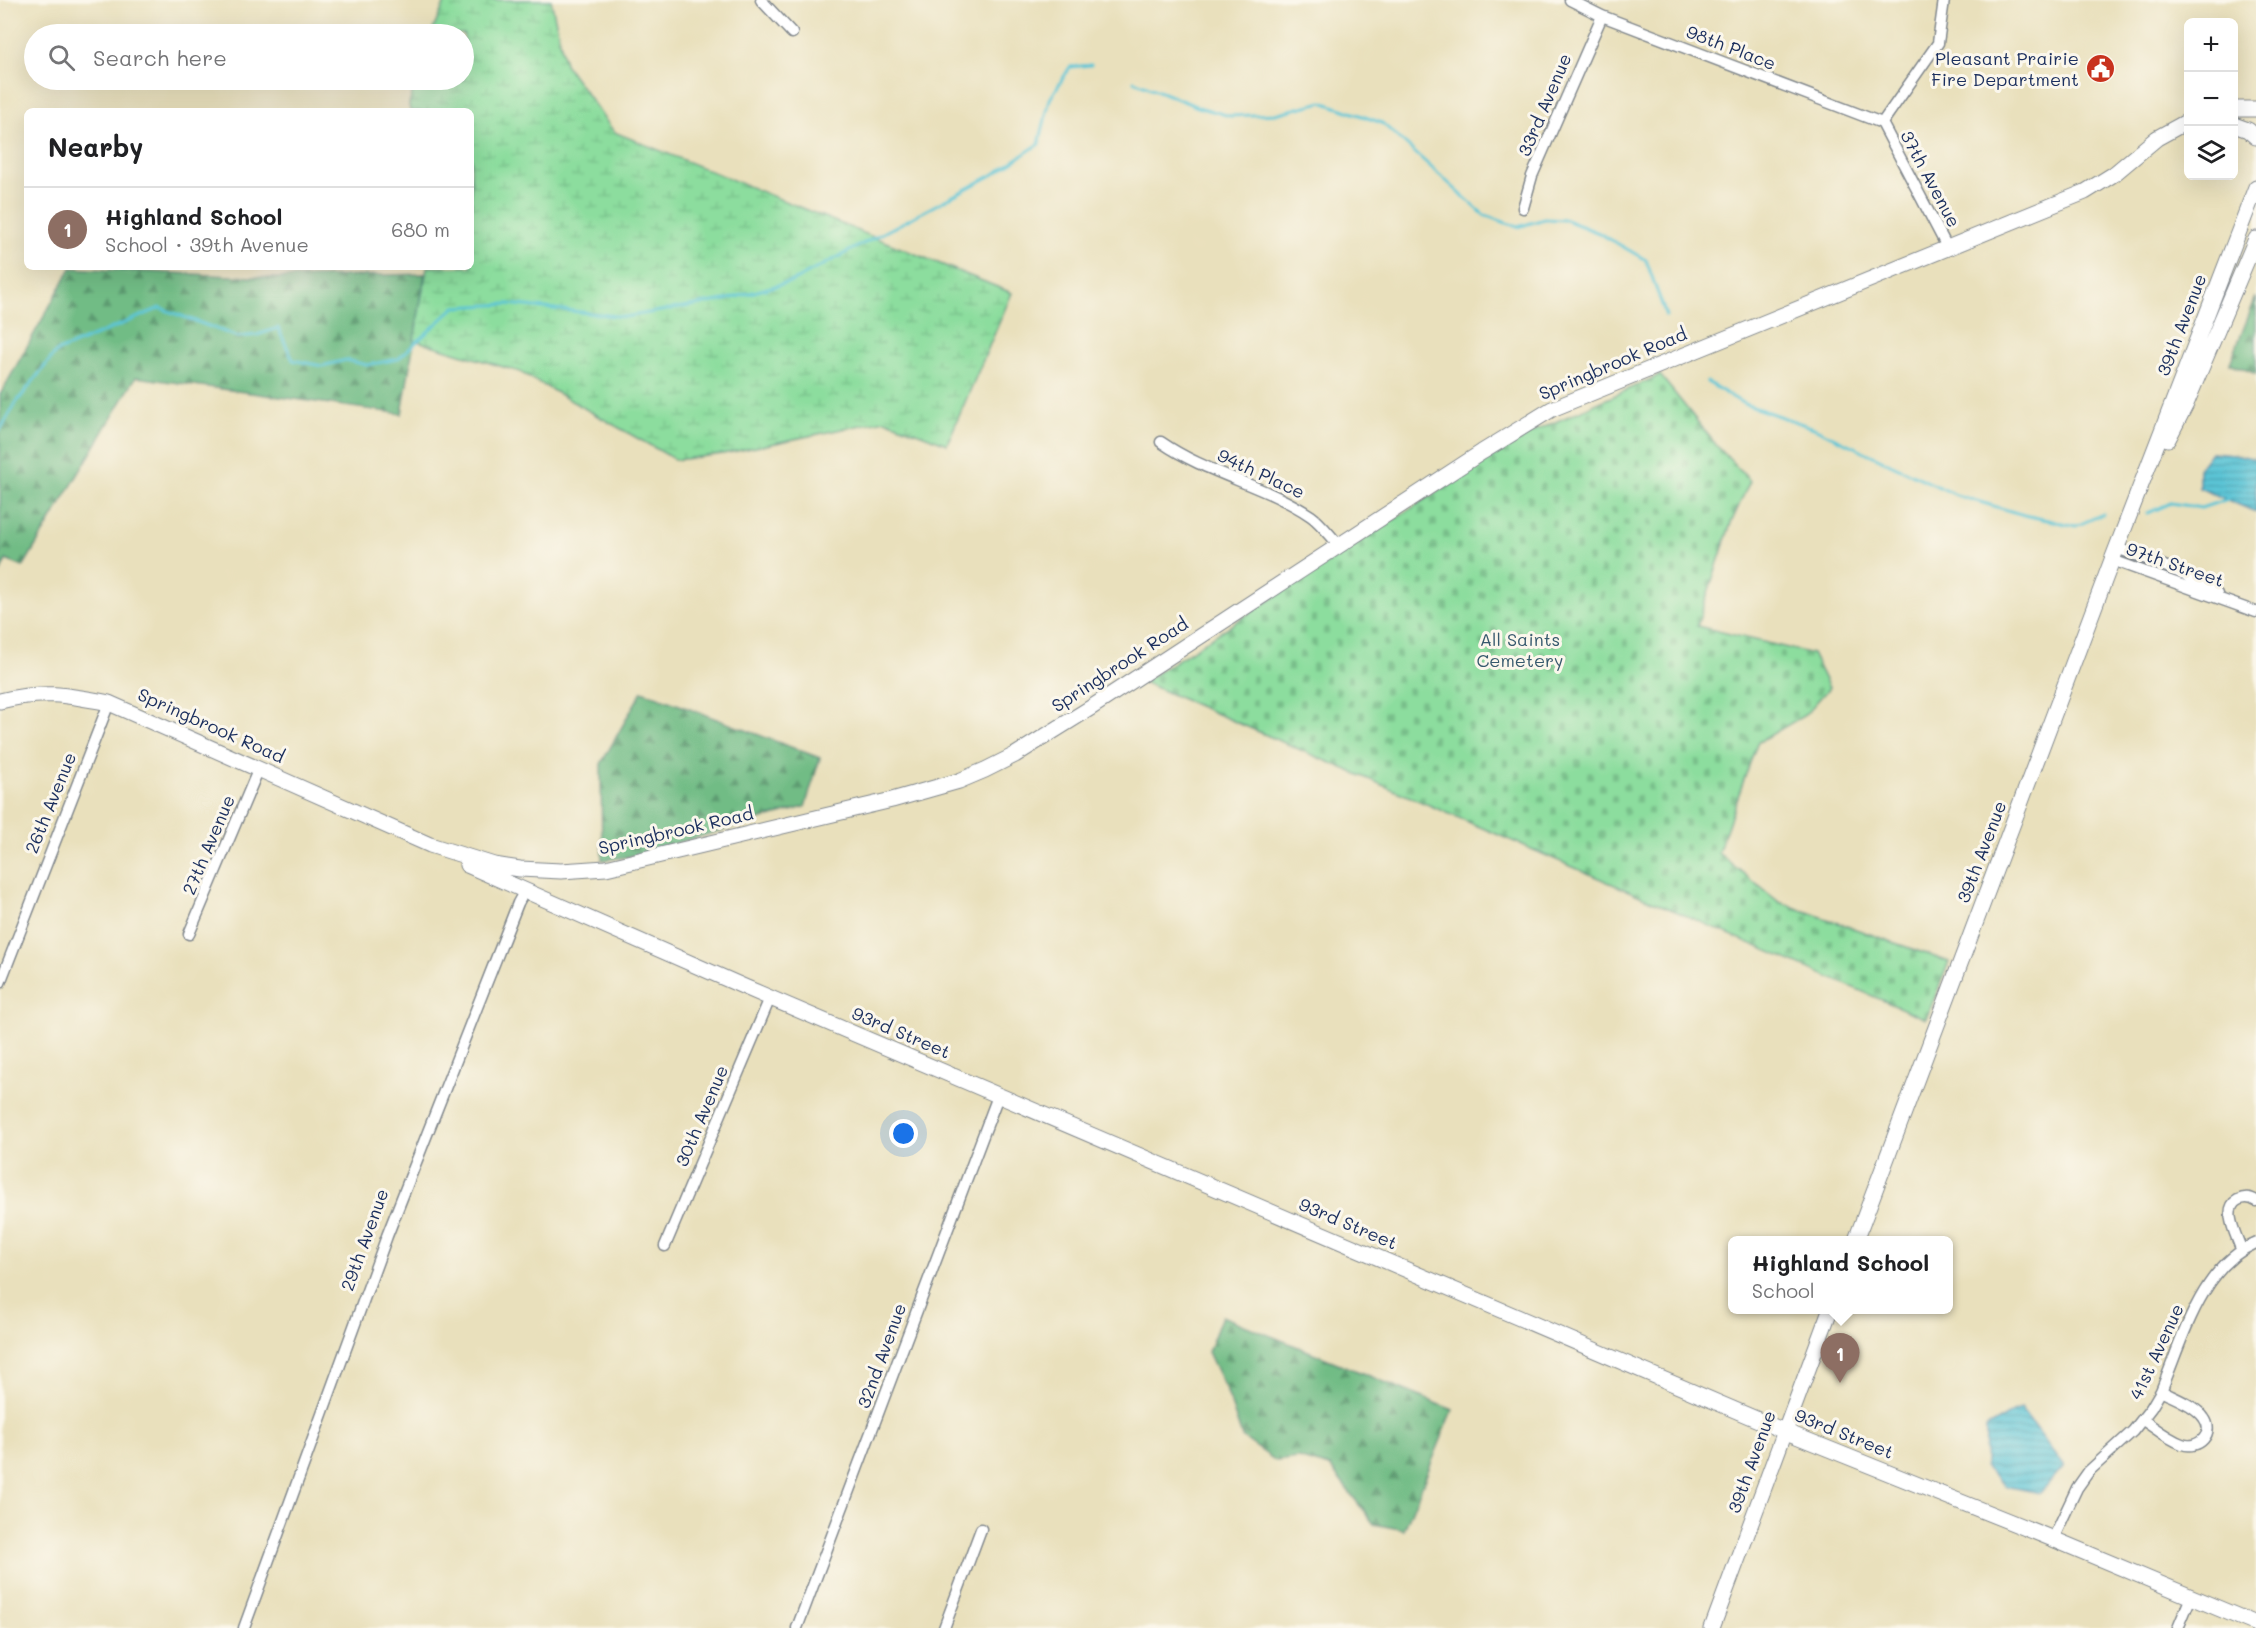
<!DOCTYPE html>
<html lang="en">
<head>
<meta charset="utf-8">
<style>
	:root { --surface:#fff; --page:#f2f2f2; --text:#202124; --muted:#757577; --line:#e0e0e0; --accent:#0f766e }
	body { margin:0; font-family:Mali,sans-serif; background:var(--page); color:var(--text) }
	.controls { position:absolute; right:18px; top:18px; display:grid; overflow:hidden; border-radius:9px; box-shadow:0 6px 24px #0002 }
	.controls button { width:54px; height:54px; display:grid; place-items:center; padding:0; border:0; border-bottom:2px solid var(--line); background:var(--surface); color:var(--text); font:30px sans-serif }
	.you { position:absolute; left:904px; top:1134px; width:21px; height:21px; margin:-15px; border:4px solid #fff; border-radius:50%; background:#1a73e8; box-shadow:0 0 0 9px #1a73e833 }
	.badge { display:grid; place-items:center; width:39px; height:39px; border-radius:50%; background:var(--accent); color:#fff; font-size:20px; font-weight:700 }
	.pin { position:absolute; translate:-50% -50px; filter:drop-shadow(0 2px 3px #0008) }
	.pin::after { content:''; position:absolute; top:32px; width:21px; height:18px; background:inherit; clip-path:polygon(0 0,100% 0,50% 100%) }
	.popup { position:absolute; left:1728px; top:1236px; width:225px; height:78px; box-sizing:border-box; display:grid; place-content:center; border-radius:9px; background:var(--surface); filter:drop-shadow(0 2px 4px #0005); font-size:20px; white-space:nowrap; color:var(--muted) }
	.popup b { font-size:22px; color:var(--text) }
	.popup::after { content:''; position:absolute; left:50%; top:100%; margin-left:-12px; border:12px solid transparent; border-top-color:var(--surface) }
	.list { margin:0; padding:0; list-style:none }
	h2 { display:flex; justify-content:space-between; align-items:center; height:78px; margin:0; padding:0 24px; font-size:26px }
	h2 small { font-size:20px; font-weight:400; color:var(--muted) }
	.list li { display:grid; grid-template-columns:39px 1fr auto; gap:18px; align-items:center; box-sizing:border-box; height:84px; padding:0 24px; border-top:2px solid var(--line) }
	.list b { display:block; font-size:22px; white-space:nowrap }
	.list p { margin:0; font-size:20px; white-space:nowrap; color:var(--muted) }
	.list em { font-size:20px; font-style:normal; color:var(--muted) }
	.icon { flex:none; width:33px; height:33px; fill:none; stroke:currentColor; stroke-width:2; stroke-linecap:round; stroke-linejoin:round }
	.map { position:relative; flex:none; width:2256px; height:1628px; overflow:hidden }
	.search { position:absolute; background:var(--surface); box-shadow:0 6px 24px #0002; left:24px; top:24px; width:450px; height:66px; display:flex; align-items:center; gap:15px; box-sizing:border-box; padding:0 21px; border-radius:33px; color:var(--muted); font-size:22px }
	.panel { position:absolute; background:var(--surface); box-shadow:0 6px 24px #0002; left:24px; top:108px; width:450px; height:162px; border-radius:9px }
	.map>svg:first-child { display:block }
	.forest { fill:url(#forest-firs); stroke:#467672; stroke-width:1.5 }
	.wetland { fill:url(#wetland-marsh); stroke:#54867e; stroke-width:1.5 }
	.cemetery { fill:url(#cemetery-stones); stroke:#54867e; stroke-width:1.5 }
	.water { fill:url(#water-rules); stroke:#3b7a9a; stroke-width:1.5 }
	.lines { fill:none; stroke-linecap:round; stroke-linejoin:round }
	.stream { stroke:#5bc5d6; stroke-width:3 }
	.street-casing { stroke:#82888d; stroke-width:13 }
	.secondary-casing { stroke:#82888d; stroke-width:17 }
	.street { stroke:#fff; stroke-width:10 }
	.secondary { stroke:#fff; stroke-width:15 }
	.labels { text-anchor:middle; stroke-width:6; stroke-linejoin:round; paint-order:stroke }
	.street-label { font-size:18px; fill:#1b2f5e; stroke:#fbf7ec }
	.poi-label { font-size:18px; fill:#1b2f5e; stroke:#fbf7ec; text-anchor:end }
	.park-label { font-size:18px; fill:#375a6e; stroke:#fbf7ec }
</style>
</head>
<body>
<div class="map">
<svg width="2256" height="1628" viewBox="0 0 2256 1628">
	<defs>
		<pattern id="forest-firs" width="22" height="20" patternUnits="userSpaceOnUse" patternTransform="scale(1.5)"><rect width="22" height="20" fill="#71bc85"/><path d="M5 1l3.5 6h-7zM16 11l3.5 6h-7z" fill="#5c9970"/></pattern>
		<pattern id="wetland-marsh" width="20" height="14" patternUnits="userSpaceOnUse" patternTransform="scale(1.5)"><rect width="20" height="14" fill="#8cdd9e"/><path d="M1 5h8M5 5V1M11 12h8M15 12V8" fill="none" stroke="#78be8a"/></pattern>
		<pattern id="cemetery-stones" width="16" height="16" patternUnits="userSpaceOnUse" patternTransform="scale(1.5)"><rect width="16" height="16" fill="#8cdd9e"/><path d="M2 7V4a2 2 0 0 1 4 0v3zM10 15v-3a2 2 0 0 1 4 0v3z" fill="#78be8a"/></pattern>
		<pattern id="water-rules" width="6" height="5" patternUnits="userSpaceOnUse" patternTransform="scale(1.5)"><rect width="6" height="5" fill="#5bc5d6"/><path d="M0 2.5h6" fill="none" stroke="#4aa0b1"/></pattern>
	</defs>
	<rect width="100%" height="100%" fill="#fbf7ec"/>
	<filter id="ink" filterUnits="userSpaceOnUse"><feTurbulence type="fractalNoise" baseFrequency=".0167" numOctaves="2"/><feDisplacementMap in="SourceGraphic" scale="12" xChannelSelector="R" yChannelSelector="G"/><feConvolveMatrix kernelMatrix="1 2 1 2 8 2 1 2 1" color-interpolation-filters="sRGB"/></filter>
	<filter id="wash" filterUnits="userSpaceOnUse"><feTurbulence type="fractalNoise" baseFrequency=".008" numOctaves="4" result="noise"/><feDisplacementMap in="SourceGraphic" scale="24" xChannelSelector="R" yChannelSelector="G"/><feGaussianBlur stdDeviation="1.35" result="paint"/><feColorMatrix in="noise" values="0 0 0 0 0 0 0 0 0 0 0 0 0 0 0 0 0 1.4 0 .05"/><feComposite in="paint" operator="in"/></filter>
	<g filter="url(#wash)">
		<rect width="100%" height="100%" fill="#e9e0bc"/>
		<path class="forest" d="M 71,268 L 274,278 L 425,274 L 402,414 L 136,377 L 23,567 L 6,560 L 0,573 L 0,395 Z
			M 2256,297 L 2256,374 L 2230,363 Z
			M 642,691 L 820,758 L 805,807 L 627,857 L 602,860 L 601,764 Z
			M 1222,1316 L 1453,1410 L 1404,1530 L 1374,1524 L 1330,1467 L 1298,1458 L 1276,1461 L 1242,1437 L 1227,1392 L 1208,1352 Z"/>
		<path class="wetland" d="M 446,0 L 551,0 L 565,64 L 614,132 L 1012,293 L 947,444 L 885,420 L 723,454 L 676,460 L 520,372 L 414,340 L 427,267 L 471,267 L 471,111 L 410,111 L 409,104 L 416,80 L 464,80 L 464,34 L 431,34 Z"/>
		<path class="cemetery" d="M 1660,375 L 1717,446 L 1750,481 L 1731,523 L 1697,626 L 1812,654 L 1829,688 L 1805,715 L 1757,743 L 1718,853 L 1779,902 L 1949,962 L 1926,1019 L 1143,682 L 1522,437 Z"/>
		<path class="water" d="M 2211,452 L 2234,454 L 2256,459 L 2256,512 L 2199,488 L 2199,468 Z
			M 2020,1408 L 2064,1466 L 2040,1493 L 2006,1486 L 1985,1467 L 1986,1428 Z"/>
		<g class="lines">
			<path class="stream" d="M 1134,81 L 1198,107 L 1230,116 L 1275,114 L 1322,102 L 1382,123 L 1484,215 L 1518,227 L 1544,219 L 1566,220 L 1599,233 L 1646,260 L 1666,316
				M 1707,382 L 1744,404 L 1814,428 L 1956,495 L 2024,515 L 2076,526 L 2103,514
				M 0,430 L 16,403 L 56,352 L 160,308 L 238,337 L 257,335 L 278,328 L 293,360 L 322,366 L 346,360 L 367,365 L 398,359 L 455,307 L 509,304 L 625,317 L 725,300 L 793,281 L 996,173 L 1039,144 L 1050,99 L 1070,67 L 1091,65
				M 2148,513 L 2171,503 L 2201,508 L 2228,499"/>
		</g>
	</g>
	<g filter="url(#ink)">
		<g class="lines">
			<defs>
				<path id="street" d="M 761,0 L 792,33
					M 1570,0 L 1602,16 L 1882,123
					M 1944,0 L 1938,43 L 1882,123 L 1947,247
					M 1523,208 L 1532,176 L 1602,16
					M 1161,442 C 1207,474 1265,485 1311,516 C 1321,523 1331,537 1340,546
					M 2117,548 C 2152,561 2186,572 2217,594
					M 2112,560 L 2256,612
					M 189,934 L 259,768
					M 0,983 L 109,703
					M 665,1246 L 770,998
					M 2241,1249 C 2237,1236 2221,1209 2238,1200 C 2244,1197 2250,1197 2256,1201
					M 2143,1420 C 2155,1428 2168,1439 2182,1444 C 2199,1450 2215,1433 2204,1418 C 2195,1405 2174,1398 2161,1391
					M 2053,1539 L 2077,1488 L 2089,1471 L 2133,1431 L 2151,1408 L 2161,1391 C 2183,1339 2201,1266 2256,1243
					M 244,1628 L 387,1236 L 518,903 L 524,892
					M 797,1628 L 998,1096
					M 944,1628 L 981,1529
					M 2178,1628 L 2191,1597"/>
				<path id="secondary" d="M 2234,109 L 2256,109
					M 2234,125 L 2248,130 L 2256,137
					M 2168,439 L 2186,404 L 2256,239
					M 0,701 C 42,690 67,695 109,703 L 430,845 L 494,865 L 520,869 L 561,871 L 606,868 L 892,800 L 959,781 L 985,770 L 1015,755 L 1092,707 L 1482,452 L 1552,409 L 2085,192 L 2114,174 L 2157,138 L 2188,121
					M 467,865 L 747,988 L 1784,1431 L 2053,1539 L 2256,1624
					M 1856,1240 L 2112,560 L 2256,187
					M 1712,1628 L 1830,1310"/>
			</defs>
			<use href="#street" class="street-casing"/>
			<use href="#secondary" class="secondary-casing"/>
			<use href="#street" class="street"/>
			<use href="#secondary" class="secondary"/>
		</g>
	</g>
	<defs>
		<symbol id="civic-disc" viewBox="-11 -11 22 22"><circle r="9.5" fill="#c8321e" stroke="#fbf7ec"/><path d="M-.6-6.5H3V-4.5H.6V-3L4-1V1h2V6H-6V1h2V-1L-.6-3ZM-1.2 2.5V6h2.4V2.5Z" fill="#fff"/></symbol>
	</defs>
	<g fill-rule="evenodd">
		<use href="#civic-disc" x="2084" y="52" width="33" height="33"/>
	</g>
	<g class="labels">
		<g class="street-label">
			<text transform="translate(1731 48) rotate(21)" y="6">98th Place</text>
			<text transform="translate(1545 105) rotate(-67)" y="6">33rd Avenue</text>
			<text transform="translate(1930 179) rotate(62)" y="6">37th Avenue</text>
			<text transform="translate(2182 325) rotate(-69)" y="6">39th Avenue</text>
			<text transform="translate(1613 364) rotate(-23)" y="6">Springbrook Road</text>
			<text transform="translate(1261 474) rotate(25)" y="6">94th Place</text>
			<text transform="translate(2175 565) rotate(19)" y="6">97th Street</text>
			<text transform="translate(1120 665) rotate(-33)" y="6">Springbrook Road</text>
			<text transform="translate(211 726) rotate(24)" y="6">Springbrook Road</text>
			<text transform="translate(51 803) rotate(-68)" y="6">26th Avenue</text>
			<text transform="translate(676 831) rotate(-13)" y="6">Springbrook Road</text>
			<text transform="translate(209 845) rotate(-67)" y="6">27th Avenue</text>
			<text transform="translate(1982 852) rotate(-69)" y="6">39th Avenue</text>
			<text transform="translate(901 1033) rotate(23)" y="6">93rd Street</text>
			<text transform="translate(702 1116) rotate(-67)" y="6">30th Avenue</text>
			<text transform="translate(1348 1224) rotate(23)" y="6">93rd Street</text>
			<text transform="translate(365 1240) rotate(-70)" y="6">29th Avenue</text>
			<text transform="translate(2157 1352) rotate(-65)" y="6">41st Avenue</text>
			<text transform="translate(882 1356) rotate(-70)" y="6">32nd Avenue</text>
			<text transform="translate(1844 1434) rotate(22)" y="6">93rd Street</text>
			<text transform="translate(1752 1462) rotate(-70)" y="6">39th Avenue</text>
		</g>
		<g class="poi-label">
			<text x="2079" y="65">Pleasant Prairie<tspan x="2079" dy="21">Fire Department</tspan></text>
		</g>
		<g class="park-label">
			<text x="1520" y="646">All Saints<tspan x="1520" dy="21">Cemetery</tspan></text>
		</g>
	</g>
</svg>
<div class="controls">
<button>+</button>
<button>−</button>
<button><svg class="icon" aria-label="layers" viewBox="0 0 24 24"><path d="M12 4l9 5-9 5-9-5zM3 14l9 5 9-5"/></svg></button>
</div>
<div class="you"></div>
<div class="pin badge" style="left:1840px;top:1383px;background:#8d6e63">1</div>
<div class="popup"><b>Highland School</b>School</div>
<div class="search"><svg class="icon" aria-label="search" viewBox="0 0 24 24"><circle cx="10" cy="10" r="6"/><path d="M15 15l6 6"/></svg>Search here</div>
<section class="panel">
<h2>Nearby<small></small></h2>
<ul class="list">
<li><span class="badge" style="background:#8d6e63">1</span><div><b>Highland School</b><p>School · 39th Avenue</p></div><em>680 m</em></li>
</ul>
</section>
</div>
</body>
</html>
